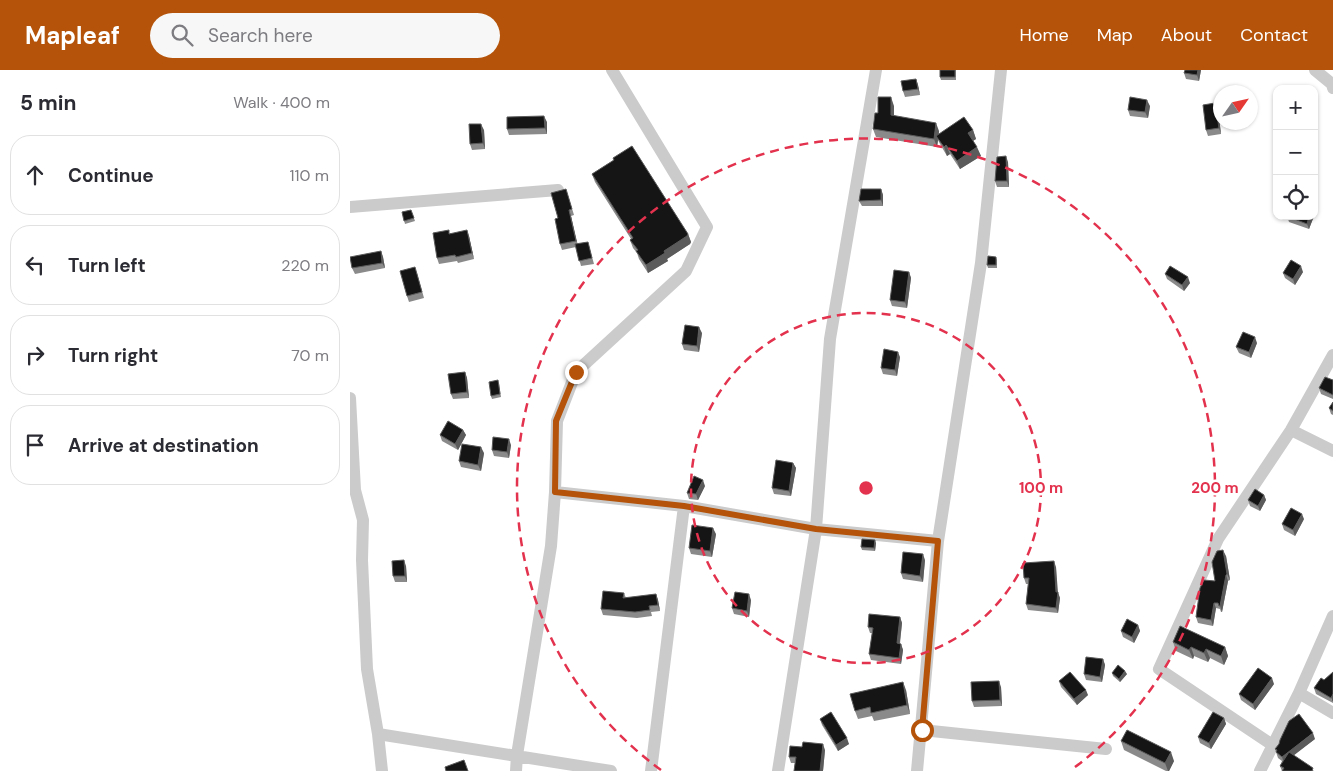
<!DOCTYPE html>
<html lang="en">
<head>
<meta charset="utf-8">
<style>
	:root { --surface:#fff; --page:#f7f7f7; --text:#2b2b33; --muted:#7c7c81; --line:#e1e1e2; --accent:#b45309 }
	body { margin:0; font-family:"DM Sans",sans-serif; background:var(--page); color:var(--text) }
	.controls { position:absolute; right:15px; top:15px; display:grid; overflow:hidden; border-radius:10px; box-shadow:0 1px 4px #0004 }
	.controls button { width:45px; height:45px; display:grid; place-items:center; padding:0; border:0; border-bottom:1px solid var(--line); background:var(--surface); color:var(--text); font:25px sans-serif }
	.compass { position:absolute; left:863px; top:15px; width:45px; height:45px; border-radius:50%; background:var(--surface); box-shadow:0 1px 4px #0004; rotate:56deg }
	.stop { position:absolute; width:15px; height:15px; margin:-11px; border:4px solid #b45309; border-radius:50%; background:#fff }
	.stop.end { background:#b45309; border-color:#fff; box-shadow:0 1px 5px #0008 }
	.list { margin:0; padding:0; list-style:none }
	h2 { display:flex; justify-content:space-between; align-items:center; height:65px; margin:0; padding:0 20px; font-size:21px }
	h2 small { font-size:16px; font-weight:400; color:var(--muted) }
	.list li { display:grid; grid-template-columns:32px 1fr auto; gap:15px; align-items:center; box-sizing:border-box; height:80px; margin:0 10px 10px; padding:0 10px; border:1px solid var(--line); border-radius:20px }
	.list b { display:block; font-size:19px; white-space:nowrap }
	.list em { font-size:16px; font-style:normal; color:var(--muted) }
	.icon { flex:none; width:28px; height:28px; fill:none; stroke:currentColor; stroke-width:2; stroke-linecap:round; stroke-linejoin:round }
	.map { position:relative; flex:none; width:983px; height:701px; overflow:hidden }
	header { display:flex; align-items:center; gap:30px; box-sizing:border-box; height:70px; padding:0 25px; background:var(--accent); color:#fff }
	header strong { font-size:24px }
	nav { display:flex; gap:28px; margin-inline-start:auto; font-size:18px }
	.search { width:350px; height:45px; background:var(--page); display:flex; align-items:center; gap:12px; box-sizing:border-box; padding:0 18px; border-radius:28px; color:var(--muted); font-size:19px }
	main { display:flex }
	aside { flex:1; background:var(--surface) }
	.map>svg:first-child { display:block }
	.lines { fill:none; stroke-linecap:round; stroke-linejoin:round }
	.street { stroke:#cbcbcb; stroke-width:12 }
	.wall { fill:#8a8a8a }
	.shaded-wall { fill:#5b5b5b }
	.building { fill:#151515; stroke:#5b5b5b }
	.route { stroke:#b45309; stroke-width:6 }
	.ring { fill:none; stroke:#e3324d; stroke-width:2.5; stroke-dasharray:9 6 }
	.centre { fill:#e3324d; stroke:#fff; stroke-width:2.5 }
	.ring-label { font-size:15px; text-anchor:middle; font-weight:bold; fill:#e3324d; stroke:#fff; stroke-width:5; stroke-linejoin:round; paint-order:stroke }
</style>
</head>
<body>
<header>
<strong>Mapleaf</strong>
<div class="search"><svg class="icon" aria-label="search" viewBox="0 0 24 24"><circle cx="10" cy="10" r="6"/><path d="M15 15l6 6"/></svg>Search here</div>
<nav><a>Home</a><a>Map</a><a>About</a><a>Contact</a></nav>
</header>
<main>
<aside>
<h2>5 min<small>Walk · 400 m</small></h2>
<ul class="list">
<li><svg class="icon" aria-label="ahead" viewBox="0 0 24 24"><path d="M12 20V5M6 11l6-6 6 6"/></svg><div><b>Continue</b></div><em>110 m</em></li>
<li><svg class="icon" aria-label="left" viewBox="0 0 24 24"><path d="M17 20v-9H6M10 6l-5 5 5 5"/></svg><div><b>Turn left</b></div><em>220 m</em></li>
<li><svg class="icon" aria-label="right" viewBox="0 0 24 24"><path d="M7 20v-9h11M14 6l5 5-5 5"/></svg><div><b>Turn right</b></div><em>70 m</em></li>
<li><svg class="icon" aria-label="arrive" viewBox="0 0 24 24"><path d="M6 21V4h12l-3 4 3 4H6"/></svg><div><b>Arrive at destination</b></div></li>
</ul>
</aside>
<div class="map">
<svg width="983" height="701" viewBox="0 0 983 701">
	<rect width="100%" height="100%" fill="#fff"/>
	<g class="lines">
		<path class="street" d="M 965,0 L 982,14 L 983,18
			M 0,137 L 208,120
			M 0,328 L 5,420 L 13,450 L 12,490 L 17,599 L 28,664 L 32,701
			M 941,360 L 983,381
			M 205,422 L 334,436 L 466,459 L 588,471
			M 949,623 L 983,643
			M 572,660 L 756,679
			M 28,664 L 261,701
			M 924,676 L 809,599 L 868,469 L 941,360 L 983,285
			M 166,701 L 167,685 L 201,476 L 205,422 L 207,351 L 226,302 L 336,201 L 357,157 L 262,0
			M 301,701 L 334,436
			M 428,701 L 466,459 L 480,269 L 526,0
			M 567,701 L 588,471 L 631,193 L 651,0
			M 910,701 L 949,623 L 983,546"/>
	</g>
	<path class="wall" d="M 590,0 L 606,0 L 606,10 L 591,10 L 590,7 Z
		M 851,0 L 849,11 L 836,9 L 834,3 Z
		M 566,9 L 568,15 L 570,25 L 555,27 L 553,21 Z
		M 544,36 L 544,46 L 589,61 L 589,64 L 623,60 L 626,69 L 623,71 L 631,86 L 610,99 L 600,84 L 597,86 L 590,74 L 588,70 L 587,77 L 526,67 L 523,59 L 528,43 Z
		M 800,36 L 798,48 L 780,46 L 778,40 Z
		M 868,39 L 871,64 L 858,66 L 856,60 Z
		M 197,52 L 197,64 L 159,65 L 157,59 Z
		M 134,60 L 135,79 L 122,80 L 120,74 Z
		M 263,88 L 338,164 L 341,172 L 340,174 L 317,189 L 318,191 L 298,203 L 289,189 L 287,183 L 283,178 L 280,170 L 281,169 L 245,112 L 242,104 L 264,90 Z
		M 658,92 L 659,117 L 647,117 L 645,111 Z
		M 216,119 L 224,145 L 221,146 L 227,174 L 238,172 L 244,194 L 231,196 L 226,177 L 212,180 L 210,174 L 208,148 Z
		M 531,119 L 533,125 L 533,136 L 512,136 L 509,131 Z
		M 61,140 L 65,151 L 55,154 L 52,142 Z
		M 937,146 L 964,146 L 959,159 L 939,152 Z
		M 100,163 L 119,166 L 124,189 L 108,193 L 107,191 L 89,194 L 87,188 Z
		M 31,181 L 33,187 L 35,198 L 5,204 L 2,198 Z
		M 646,187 L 647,190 L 647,198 L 638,198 L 637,195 Z
		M 559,202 L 561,208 L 557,238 L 542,236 L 540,230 Z
		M 953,202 L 945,215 L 935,208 L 933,203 Z
		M 67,203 L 74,228 L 59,232 L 57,226 Z
		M 815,204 L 840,213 L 834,221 L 817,209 Z
		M 352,263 L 349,282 L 334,280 L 332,274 Z
		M 907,273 L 901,288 L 889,283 L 886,277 Z
		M 550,287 L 547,306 L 533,304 L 531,298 Z
		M 115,302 L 117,308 L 119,328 L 103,329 L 101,324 Z
		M 983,310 L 983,329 L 971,324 L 969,318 Z
		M 149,313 L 151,327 L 142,329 L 141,326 Z
		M 983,332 L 983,345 L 981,344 L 979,338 Z
		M 113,360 L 116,365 L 108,380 L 92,371 L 90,365 Z
		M 161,375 L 159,388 L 144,386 L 142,380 Z
		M 134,383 L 131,401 L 111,397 L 109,391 Z
		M 443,393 L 446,398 L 441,426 L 424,424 L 422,418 Z
		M 355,416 L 348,430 L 339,429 L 337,423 Z
		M 914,425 L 916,430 L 910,441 L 900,436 L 898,430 Z
		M 954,449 L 945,466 L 934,460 L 932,454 Z
		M 366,464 L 362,487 L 341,484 L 339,478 Z
		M 526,473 L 525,481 L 512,480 L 511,477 Z
		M 876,486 L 880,510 L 878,511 L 872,542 L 871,542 L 870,539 L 866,538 L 863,556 L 848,553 L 846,547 L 865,511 Z
		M 575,490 L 573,512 L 553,509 L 551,503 Z
		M 56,496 L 57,512 L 45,512 L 43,506 Z
		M 706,497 L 707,522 L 710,528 L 708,543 L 678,540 L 676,534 L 678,514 L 676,514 L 674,508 Z
		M 274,523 L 276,528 L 306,524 L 308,530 L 310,541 L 301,542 L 302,546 L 287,548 L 253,545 L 251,539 Z
		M 401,530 L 399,547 L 384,544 L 382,538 Z
		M 550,547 L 552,553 L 550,574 L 551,574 L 553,580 L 551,594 L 521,590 L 519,584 L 522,563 L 520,563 L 518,557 Z
		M 788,555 L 790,561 L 784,573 L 773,567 L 771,561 Z
		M 823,572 L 875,577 L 878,586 L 874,595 L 860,588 L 858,592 L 844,586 L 843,589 L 826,581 Z
		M 753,589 L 755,595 L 752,612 L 736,610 L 734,604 Z
		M 762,603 L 777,604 L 770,612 L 763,606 Z
		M 974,610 L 983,633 L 966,624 L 964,618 Z
		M 709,611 L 738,625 L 727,635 L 711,617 Z
		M 924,614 L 905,640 L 891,630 L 889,624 Z
		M 651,617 L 652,636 L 624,637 L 622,631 Z
		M 556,620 L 560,644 L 524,651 L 522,646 L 508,649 L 505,641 Z
		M 874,648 L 876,654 L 861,679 L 850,673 L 848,667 Z
		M 470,649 L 499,674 L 488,681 L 472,655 Z
		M 965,669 L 943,685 L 964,701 L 932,701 L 930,696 L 932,691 L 928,688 L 925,679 Z
		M 771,671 L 824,691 L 819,701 L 816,701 L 774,680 Z
		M 475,680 L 473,701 L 444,701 L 445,693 L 441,693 L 439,687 Z"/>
	<path class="shaded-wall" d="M 848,0 L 851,0 L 849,11 L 847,5 Z
		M 566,9 L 568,15 L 570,25 L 568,19 Z
		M 541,27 L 544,36 L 544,54 L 541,45 Z
		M 797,30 L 800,36 L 798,48 L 795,42 Z
		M 865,33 L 868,39 L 871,64 L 869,58 Z
		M 194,46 L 197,52 L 197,64 L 195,58 Z
		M 586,53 L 589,61 L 588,69 L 586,66 L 588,70 L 587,77 L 584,69 Z
		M 131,54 L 134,60 L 135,79 L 133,73 Z
		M 623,60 L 626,69 L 621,72 L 618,63 Z
		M 596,75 L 600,84 L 597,86 L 594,77 Z
		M 627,77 L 631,86 L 610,99 L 607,91 Z
		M 656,86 L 658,92 L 659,117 L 657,111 Z
		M 531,119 L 533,125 L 533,136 L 531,130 Z
		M 219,140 L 221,146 L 228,176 L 226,171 Z
		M 959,146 L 964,146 L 959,159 L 957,154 Z
		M 117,160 L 119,166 L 124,189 L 122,183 Z
		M 338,164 L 341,172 L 340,174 L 317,189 L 318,191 L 298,203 L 296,195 L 314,181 Z
		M 31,181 L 33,187 L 35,198 L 32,193 Z
		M 951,196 L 953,202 L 945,215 L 943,209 Z
		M 559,202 L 561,208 L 557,238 L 555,232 Z
		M 838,207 L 840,213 L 834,221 L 832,215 Z
		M 349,257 L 352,263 L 349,282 L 347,276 Z
		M 905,267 L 907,273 L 901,288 L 899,282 Z
		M 548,282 L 550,287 L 547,306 L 545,300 Z
		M 115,302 L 117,308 L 119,328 L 117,322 Z
		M 113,360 L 116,365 L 108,380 L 105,374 Z
		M 159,369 L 161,375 L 159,388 L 157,382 Z
		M 131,377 L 134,383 L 131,401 L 128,395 Z
		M 443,393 L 446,398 L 441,426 L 439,421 Z
		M 353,410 L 355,416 L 348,430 L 346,424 Z
		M 914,425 L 916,430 L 910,441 L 908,436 Z
		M 952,444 L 954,449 L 945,466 L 943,460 Z
		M 363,458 L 366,464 L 362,487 L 360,481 Z
		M 525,470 L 526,473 L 525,481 L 524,478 Z
		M 873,480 L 876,486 L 880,510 L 877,504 Z
		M 573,484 L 575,490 L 573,512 L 570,506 Z
		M 54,490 L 56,496 L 57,512 L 55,506 Z
		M 704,491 L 706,497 L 708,523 L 708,522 L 710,528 L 708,543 L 706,538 Z
		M 876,505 L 878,511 L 872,542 L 870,536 Z
		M 306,524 L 308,530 L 310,541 L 308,535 Z
		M 399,524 L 401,530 L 399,547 L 397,541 Z
		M 864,533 L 866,538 L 863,556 L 861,550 Z
		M 550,547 L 552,553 L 549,579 L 547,573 Z
		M 788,555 L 790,561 L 784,573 L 782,567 Z
		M 551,574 L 553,580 L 551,594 L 549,588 Z
		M 841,577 L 844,586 L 843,589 L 839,580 Z
		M 875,577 L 878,586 L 874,595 L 871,586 Z
		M 856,579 L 860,588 L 858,592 L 854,583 Z
		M 753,589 L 755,595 L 752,612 L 750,607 Z
		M 775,601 L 777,604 L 770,612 L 769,609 Z
		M 922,608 L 924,614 L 905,640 L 903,634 Z
		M 649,611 L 651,617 L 652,636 L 650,630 Z
		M 553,612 L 556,620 L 560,644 L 557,635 Z
		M 736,620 L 738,625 L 727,635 L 724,629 Z
		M 983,624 L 983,633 L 981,628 Z
		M 874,648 L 876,654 L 861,679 L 859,673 Z
		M 963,663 L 965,669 L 934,693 L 932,687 Z
		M 497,668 L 499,674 L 488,681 L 486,675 Z
		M 473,674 L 475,680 L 473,701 L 470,701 Z
		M 821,682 L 824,691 L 819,701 L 818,701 L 815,693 Z"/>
	<path class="building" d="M 590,0 L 605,0 L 605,7 L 590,7 Z
		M 835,0 L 848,0 L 847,5 L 834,3 Z
		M 566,9 L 568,19 L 553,21 L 551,11 Z
		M 528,27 L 541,27 L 541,45 L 586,53 L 584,69 L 523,59 L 525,43 L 528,43 Z
		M 780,27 L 797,30 L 795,42 L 778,40 Z
		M 865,33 L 869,58 L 856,60 L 853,35 Z
		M 194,46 L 195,58 L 157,59 L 157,47 Z
		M 614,47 L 623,60 L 618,63 L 627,77 L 607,91 L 596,75 L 594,77 L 586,66 Z
		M 119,54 L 131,54 L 133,73 L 120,74 Z
		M 282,76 L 338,164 L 337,166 L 314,181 L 315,183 L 296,195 L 286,181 L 288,180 L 280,170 L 283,168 L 242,104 L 264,90 L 263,88 Z
		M 656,86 L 657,111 L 645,111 L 647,87 Z
		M 216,119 L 222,139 L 219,140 L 226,171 L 210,174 L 205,149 L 208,148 L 201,123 Z
		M 511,119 L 531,119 L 531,130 L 509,131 Z
		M 61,140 L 64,148 L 54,151 L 52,142 Z
		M 937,146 L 959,146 L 957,154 Z
		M 99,160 L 99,164 L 117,160 L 122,183 L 106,187 L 105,185 L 87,188 L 83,163 Z
		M 238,172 L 242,188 L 229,191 L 225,174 Z
		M 31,181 L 32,193 L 2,198 L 0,187 Z
		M 638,186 L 646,187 L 646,195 L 637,195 Z
		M 941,190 L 951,196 L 943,209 L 933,203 Z
		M 820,196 L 838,207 L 832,215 L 815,204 Z
		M 65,197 L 72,222 L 57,226 L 50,201 Z
		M 544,200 L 559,202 L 555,232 L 540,230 Z
		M 335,255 L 349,257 L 347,276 L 332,274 Z
		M 893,262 L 905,267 L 899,282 L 886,277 Z
		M 534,279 L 548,282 L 545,300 L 531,298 Z
		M 115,302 L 117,322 L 101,324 L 98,304 Z
		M 975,307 L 983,310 L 983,325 L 969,318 Z
		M 148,310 L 150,324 L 141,326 L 139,312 Z
		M 983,332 L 983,341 L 979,338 Z
		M 98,351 L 113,360 L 105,374 L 90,365 Z
		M 143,367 L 159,369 L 157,382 L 142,380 Z
		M 112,374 L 131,377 L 128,395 L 109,391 Z
		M 426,390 L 443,393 L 439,421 L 422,418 Z
		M 344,406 L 353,410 L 346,424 L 337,423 Z
		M 905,419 L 914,425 L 908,436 L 898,430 Z
		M 941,438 L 952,444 L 943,460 L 932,454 Z
		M 342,455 L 363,458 L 360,481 L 339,478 Z
		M 512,469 L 525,470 L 524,478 L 511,477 Z
		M 873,480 L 877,504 L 876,505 L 870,536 L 869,536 L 868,533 L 864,533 L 861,550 L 846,547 L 850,518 L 854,510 L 865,511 L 862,492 L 867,481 Z
		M 553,482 L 573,484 L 570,506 L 551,503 Z
		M 54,490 L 55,506 L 43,506 L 42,491 Z
		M 704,491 L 706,522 L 708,522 L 706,538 L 676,534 L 679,508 L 674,508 L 673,493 Z
		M 253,521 L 274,523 L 273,528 L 306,524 L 308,535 L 299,536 L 300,540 L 285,542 L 251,539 Z
		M 385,522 L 399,524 L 397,541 L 382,538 Z
		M 519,544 L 550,547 L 547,573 L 551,574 L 549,588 L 519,584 L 523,558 L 518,557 Z
		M 777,549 L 788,555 L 782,567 L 771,561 Z
		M 830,556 L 875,577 L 871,586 L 856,579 L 854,583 L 841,577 L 839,580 L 823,572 Z
		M 736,587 L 753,589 L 750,607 L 734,604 Z
		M 768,595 L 775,601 L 769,609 L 762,603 Z
		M 908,598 L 922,608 L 903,634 L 889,624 Z
		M 720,602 L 736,620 L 724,629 L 709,611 Z
		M 983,602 L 983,624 L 981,628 L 964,618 L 971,608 L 974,610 Z
		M 649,611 L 650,630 L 622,631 L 621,612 Z
		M 553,612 L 557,635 L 521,643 L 520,637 L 505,641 L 500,624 Z
		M 481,642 L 497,668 L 486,675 L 470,649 Z
		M 863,642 L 874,648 L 859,673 L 848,667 Z
		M 949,644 L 963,663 L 932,687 L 926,682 L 927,680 L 925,679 L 929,674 L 930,670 L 939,651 Z
		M 777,660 L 821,682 L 815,693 L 771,671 Z
		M 453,672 L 473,674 L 470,701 L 444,701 L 446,687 L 439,687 L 440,676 L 452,677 Z
		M 939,682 L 963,698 L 962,701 L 932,701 L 934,698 L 930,696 Z
		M 114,690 L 118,701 L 96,701 L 95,697 Z"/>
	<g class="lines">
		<path class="route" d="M 226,302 L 206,351 L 205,422 L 334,436 L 466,459 L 588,471 L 572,660"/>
	</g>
	<g class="ring">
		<circle cx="516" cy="418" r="175"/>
		<path d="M311 700A349 349 0 1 1 721 700"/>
	</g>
	<circle cx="516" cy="418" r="8" class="centre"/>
	<g class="ring-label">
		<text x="691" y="423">100 m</text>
		<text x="865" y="423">200 m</text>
	</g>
</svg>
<div class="controls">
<button>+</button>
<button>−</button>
<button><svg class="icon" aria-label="locate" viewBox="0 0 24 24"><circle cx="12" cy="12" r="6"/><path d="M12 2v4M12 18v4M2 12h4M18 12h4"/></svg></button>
</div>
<svg class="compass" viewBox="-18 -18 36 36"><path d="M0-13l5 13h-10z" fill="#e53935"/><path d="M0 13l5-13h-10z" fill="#7c7c81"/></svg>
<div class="stop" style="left:572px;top:660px"></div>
<div class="stop end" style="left:226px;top:302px"></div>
</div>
</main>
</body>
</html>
